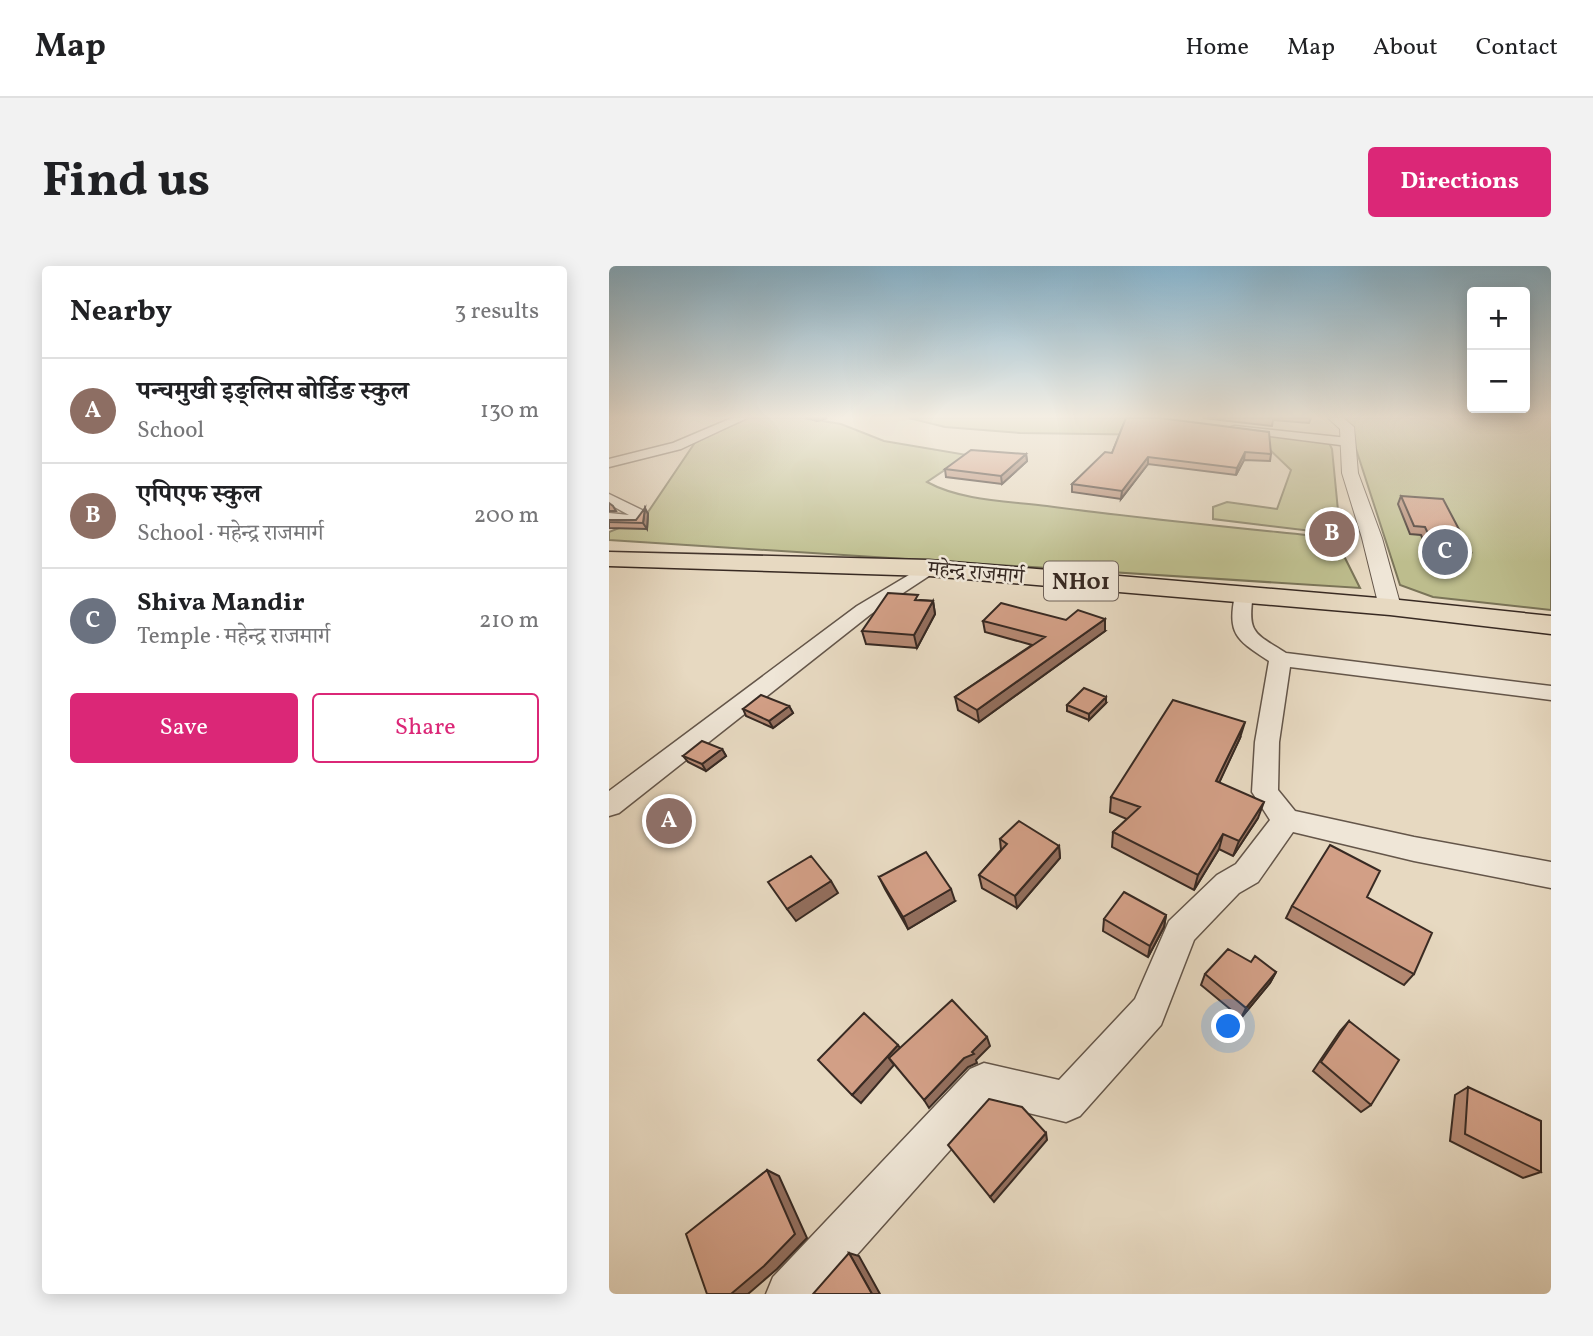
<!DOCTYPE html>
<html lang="en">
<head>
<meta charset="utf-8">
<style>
	:root { --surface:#fff; --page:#f2f2f2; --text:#202124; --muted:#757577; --line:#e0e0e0; --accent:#db2777 }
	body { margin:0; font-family:Vollkorn,"Noto Serif Devanagari",serif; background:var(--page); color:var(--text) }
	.controls { position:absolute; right:21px; top:21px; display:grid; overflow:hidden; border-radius:7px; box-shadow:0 4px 18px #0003 }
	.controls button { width:63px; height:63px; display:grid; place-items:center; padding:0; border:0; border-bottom:2px solid var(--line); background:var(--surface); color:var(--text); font:35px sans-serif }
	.you { position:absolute; left:620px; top:761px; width:24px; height:24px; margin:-18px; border:5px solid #fff; border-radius:50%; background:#1a73e8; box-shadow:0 0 0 10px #1a73e833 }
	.badge { display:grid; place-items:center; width:46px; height:46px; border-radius:50%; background:var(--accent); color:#fff; font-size:23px; font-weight:700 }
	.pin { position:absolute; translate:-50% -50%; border:4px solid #fff; box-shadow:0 2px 7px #0006 }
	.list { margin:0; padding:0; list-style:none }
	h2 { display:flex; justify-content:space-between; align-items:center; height:91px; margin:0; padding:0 28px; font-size:30px }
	h2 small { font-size:23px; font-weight:400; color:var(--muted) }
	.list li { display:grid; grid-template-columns:46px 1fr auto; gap:21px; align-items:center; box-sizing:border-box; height:105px; padding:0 28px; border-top:2px solid var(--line) }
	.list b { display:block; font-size:26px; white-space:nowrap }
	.list p { margin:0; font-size:23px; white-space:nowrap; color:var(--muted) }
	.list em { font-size:23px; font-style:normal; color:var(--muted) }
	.actions { display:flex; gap:14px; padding:21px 28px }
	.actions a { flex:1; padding:16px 0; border:2px solid var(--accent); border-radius:7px; text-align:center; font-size:24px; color:var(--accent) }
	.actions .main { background:var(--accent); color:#fff }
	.map { position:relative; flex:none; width:942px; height:1028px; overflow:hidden; border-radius:7px }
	header { display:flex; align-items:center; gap:42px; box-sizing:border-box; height:98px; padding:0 35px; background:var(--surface); border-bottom:2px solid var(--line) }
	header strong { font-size:33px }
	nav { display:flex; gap:38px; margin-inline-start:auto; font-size:24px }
	.intro { display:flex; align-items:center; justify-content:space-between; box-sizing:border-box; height:168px; padding:0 42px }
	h1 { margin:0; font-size:49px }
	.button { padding:18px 32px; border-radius:7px; background:var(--accent); color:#fff; font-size:24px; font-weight:700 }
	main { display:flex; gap:42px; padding:0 42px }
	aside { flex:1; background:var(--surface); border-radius:7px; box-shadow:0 4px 18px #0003 }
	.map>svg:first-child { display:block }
	.green { fill:#bdbd8d; stroke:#7a7458; stroke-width:2 }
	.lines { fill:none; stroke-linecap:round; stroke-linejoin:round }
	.minor-casing { stroke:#64564a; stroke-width:3 }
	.tertiary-casing { stroke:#64564a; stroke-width:2 }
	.trunk-casing { stroke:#382a23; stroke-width:3 }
	.minor { fill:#efe6d7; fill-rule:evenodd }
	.tertiary { fill:#efe6d7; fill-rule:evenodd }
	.trunk { fill:#e7d9c1; fill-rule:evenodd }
	.wall { fill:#b58973; stroke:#382a23; stroke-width:2 }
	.shaded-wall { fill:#936f5e; stroke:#382a23; stroke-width:2 }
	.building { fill:#d29f86; stroke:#382a23; stroke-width:2 }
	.labels { text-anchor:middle; stroke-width:5; stroke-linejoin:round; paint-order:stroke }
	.far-street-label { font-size:21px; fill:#382a23; stroke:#efe6d7 }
	.shield { fill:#efe6d7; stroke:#6f6259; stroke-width:2 }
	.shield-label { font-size:23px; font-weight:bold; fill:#382a23 }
</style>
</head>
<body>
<header>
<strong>Map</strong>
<nav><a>Home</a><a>Map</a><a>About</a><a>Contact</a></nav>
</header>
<div class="intro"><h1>Find us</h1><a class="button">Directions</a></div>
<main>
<aside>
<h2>Nearby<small>3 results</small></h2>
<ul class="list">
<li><span class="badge" style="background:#8d6e63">A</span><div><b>पन्चमुखी इङ्लिस बोर्डिङ स्कुल</b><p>School</p></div><em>130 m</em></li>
<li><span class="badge" style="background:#8d6e63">B</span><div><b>एपिएफ स्कुल</b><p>School · महेन्द्र राजमार्ग</p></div><em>200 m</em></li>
<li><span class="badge" style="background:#6b7280">C</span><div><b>Shiva Mandir</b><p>Temple · महेन्द्र राजमार्ग</p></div><em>210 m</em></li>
</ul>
<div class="actions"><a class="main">Save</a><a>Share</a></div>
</aside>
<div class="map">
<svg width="942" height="1028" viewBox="0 0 942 1028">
	<rect width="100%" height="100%" fill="#e7d9c1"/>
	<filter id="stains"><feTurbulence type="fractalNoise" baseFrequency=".00286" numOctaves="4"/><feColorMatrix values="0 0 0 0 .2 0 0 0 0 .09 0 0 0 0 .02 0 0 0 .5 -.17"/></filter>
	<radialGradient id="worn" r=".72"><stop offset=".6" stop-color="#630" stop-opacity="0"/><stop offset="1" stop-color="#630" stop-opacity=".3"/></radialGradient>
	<path class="green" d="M 140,152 L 196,152 L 232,158 L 275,175 L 358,189 L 318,216 C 353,235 399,235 438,240 C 534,253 630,262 726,272 L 751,322 L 0,274 L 0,266 L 35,252 L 87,175 Z
		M 300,152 L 530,152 L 720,177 L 723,183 L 731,265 L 711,266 L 604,253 L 604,241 L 618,236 L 668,243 L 682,204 L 658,181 L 556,169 L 411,167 L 336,161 Z
		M 737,152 L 942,152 L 942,344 L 824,331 L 791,319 Z"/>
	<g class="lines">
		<defs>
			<path id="minor" d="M 123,152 L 138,152 L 72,183 L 0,201 L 0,193 L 64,177 Z
				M 626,160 L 739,172 L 745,176 L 739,180 L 622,165 L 622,161 Z
				M 0,228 L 33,244 L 35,247 L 30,257 L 0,257 L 0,247 L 20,249 L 0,238 Z
				M 320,297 L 326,298 L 329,302 L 326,306 L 262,348 L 10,547 L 0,550 L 0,525 L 248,340 Z
				M 635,323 L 644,329 C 638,368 646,367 677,387 L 942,420 L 942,434 L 681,401 L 670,476 L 669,524 L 686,545 L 805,571 L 942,596 L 942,622 L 805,595 L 684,566 L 649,616 L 630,627 L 585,674 L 552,759 L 471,850 L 457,856 L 382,838 L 213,1028 L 157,1028 L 164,1011 L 361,803 L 375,797 L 450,814 L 526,733 L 560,655 L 608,609 L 627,598 L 661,554 L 643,526 L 646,476 L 660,395 C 628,374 618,369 626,329 Z"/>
			<path id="tertiary" d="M 719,152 L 734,152 L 745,161 L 749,207 L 773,272 L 792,341 L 789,346 L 773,346 L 770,341 L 753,272 L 733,207 L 731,163 Z"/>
			<path id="trunk" d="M 0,286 L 320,294 L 781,333 L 942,350 L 942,368 L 781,349 L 320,310 L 0,300 Z"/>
		</defs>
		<use href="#minor" class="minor-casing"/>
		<use href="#tertiary" class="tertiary-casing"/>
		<use href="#trunk" class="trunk-casing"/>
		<use href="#minor" class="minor"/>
		<use href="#tertiary" class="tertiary"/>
		<use href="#trunk" class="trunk"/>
	</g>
	<path class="wall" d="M 196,152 L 218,152 L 208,155 Z
		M 517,152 L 662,188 L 661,195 L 635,194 L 627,209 L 539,198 L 512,233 L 463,226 L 463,218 L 503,187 Z
		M 594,152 L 702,152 L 700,157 L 664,154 L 663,160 Z
		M 417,188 L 418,195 L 393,218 L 337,211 L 336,203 Z
		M 792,230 L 862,286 L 857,295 L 822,291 L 812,269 L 801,268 L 789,238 Z
		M 0,237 L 4,240 L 7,245 L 0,245 Z
		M 39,248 L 38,263 L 0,262 L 0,254 L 27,254 Z
		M 311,334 L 324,335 L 326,348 L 308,382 L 257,378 L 253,365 Z
		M 374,355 L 496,365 L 370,456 L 349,444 L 346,431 L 423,379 L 376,366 Z
		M 497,437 L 480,454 L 458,445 L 458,439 Z
		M 180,440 L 184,447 L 164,462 L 137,450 L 134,443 Z
		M 631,472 L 610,516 L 649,552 L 624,590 L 610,583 L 585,624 L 503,581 L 504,566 L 518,553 L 501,546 L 502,531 Z
		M 113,483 L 117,490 L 97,505 L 79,496 L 74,490 Z
		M 391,573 L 450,580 L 451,592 L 408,642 L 373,622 L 370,609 L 392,584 Z
		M 270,611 L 346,635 L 299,663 L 276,623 Z
		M 758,631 L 805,708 L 795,719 L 677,652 L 683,640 Z
		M 557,649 L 555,661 L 539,691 L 494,665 L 495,653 Z
		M 642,696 L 667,706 L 661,717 L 632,752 L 592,719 L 596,708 Z
		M 740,755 L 762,839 L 752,846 L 704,805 L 731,765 Z
		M 859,821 L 932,906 L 914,912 L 841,875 L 846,829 Z"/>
	<path class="shaded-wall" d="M 207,152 L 218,152 L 208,155 Z
		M 636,186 L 635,194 L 627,209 L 628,202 Z
		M 417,188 L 418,195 L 393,218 L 392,210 Z
		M 539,191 L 539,198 L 512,233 L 513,225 Z
		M 36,242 L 39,248 L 38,263 L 34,257 Z
		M 324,335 L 326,348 L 308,382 L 305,369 Z
		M 496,353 L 496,365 L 370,456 L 368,444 Z
		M 497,431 L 497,437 L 480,454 L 480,448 Z
		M 180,440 L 184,447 L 164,462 L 160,455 Z
		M 636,456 L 631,472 L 604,530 L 607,515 Z
		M 113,483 L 117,490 L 97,505 L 93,498 Z
		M 655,536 L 649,552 L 624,590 L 630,575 Z
		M 614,568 L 610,583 L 585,624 L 589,609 Z
		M 450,580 L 451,592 L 408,642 L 406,630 Z
		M 222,615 L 229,627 L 187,655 L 178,643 Z
		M 342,623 L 346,635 L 299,663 L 294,651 Z
		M 557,649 L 555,661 L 539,691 L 541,680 Z
		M 667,706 L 661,717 L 632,752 L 637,742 Z
		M 378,771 L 381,780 L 367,794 L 368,797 L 359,801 L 320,842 L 315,834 L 355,792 Z
		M 289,779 L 295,788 L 280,792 L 285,799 L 252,837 L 243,829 Z
		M 437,867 L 438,874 L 385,936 L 381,931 Z
		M 158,904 L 170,910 L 198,972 L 168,1003 L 139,1028 L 122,1028 Z
		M 240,987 L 250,990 L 271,1028 L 263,1028 Z"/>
	<path class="building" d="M 517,152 L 551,152 L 660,166 L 662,188 L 636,186 L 628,202 L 539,191 L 513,225 L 463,218 L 496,186 L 503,187 Z
		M 362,184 L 417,188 L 392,210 L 336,203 Z
		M 792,230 L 834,233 L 862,286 L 826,283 L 816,261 L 805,260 Z
		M 36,242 L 34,257 L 0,256 L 0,254 L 27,254 Z
		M 279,327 L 309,329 L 306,334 L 324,335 L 305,369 L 253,365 Z
		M 392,337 L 457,354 L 469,344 L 496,353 L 368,444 L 346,431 L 436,371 L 374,355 Z
		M 475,422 L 497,431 L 480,448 L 458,439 Z
		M 152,429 L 180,440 L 160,455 L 134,443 Z
		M 564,434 L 636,456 L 607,515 L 655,536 L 630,575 L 614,568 L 589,609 L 504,566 L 531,541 L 502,531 Z
		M 93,475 L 113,483 L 93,498 L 74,490 Z
		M 410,555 L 450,580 L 406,630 L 370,609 L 398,578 L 391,573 Z
		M 721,579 L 771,605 L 758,631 L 823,667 L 805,708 L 683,640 Z
		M 317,586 L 342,623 L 294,651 L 270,611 Z
		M 202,590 L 222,615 L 178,643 L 159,616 Z
		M 515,626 L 557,649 L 541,680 L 495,653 Z
		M 619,683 L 642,696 L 646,690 L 667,706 L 637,742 L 596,708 Z
		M 343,734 L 378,771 L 363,786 L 365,788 L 355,792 L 315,834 L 280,792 Z
		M 255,747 L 289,779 L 243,829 L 209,794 Z
		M 740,755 L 790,794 L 762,839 L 712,796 Z
		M 859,821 L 932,855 L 932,906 L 856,868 Z
		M 380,833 L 413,841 L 437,867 L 381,931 L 339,879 Z
		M 158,904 L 186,968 L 155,1000 L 122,1028 L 98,1028 L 77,968 Z
		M 240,987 L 263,1028 L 204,1028 Z"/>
	<linearGradient id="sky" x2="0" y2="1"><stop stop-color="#87b6d1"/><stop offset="0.51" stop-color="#f4eee3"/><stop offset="1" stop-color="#f4eee3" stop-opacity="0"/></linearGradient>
	<rect width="942" height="296" fill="url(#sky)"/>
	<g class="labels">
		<g class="far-street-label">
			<text transform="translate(367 306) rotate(5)" y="7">महेन्द्र राजमार्ग</text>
		</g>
		<rect class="shield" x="435" y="295.5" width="74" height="39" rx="5"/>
		<g class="shield-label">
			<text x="472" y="323">NH01</text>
		</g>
	</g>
	<rect width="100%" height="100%" filter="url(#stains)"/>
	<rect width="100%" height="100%" fill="url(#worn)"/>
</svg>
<div class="controls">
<button>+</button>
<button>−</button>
</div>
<div class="you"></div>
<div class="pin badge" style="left:60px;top:555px;background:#8d6e63">A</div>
<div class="pin badge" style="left:723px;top:268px;background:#8d6e63">B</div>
<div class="pin badge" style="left:836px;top:286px;background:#6b7280">C</div>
</div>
</main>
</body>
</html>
